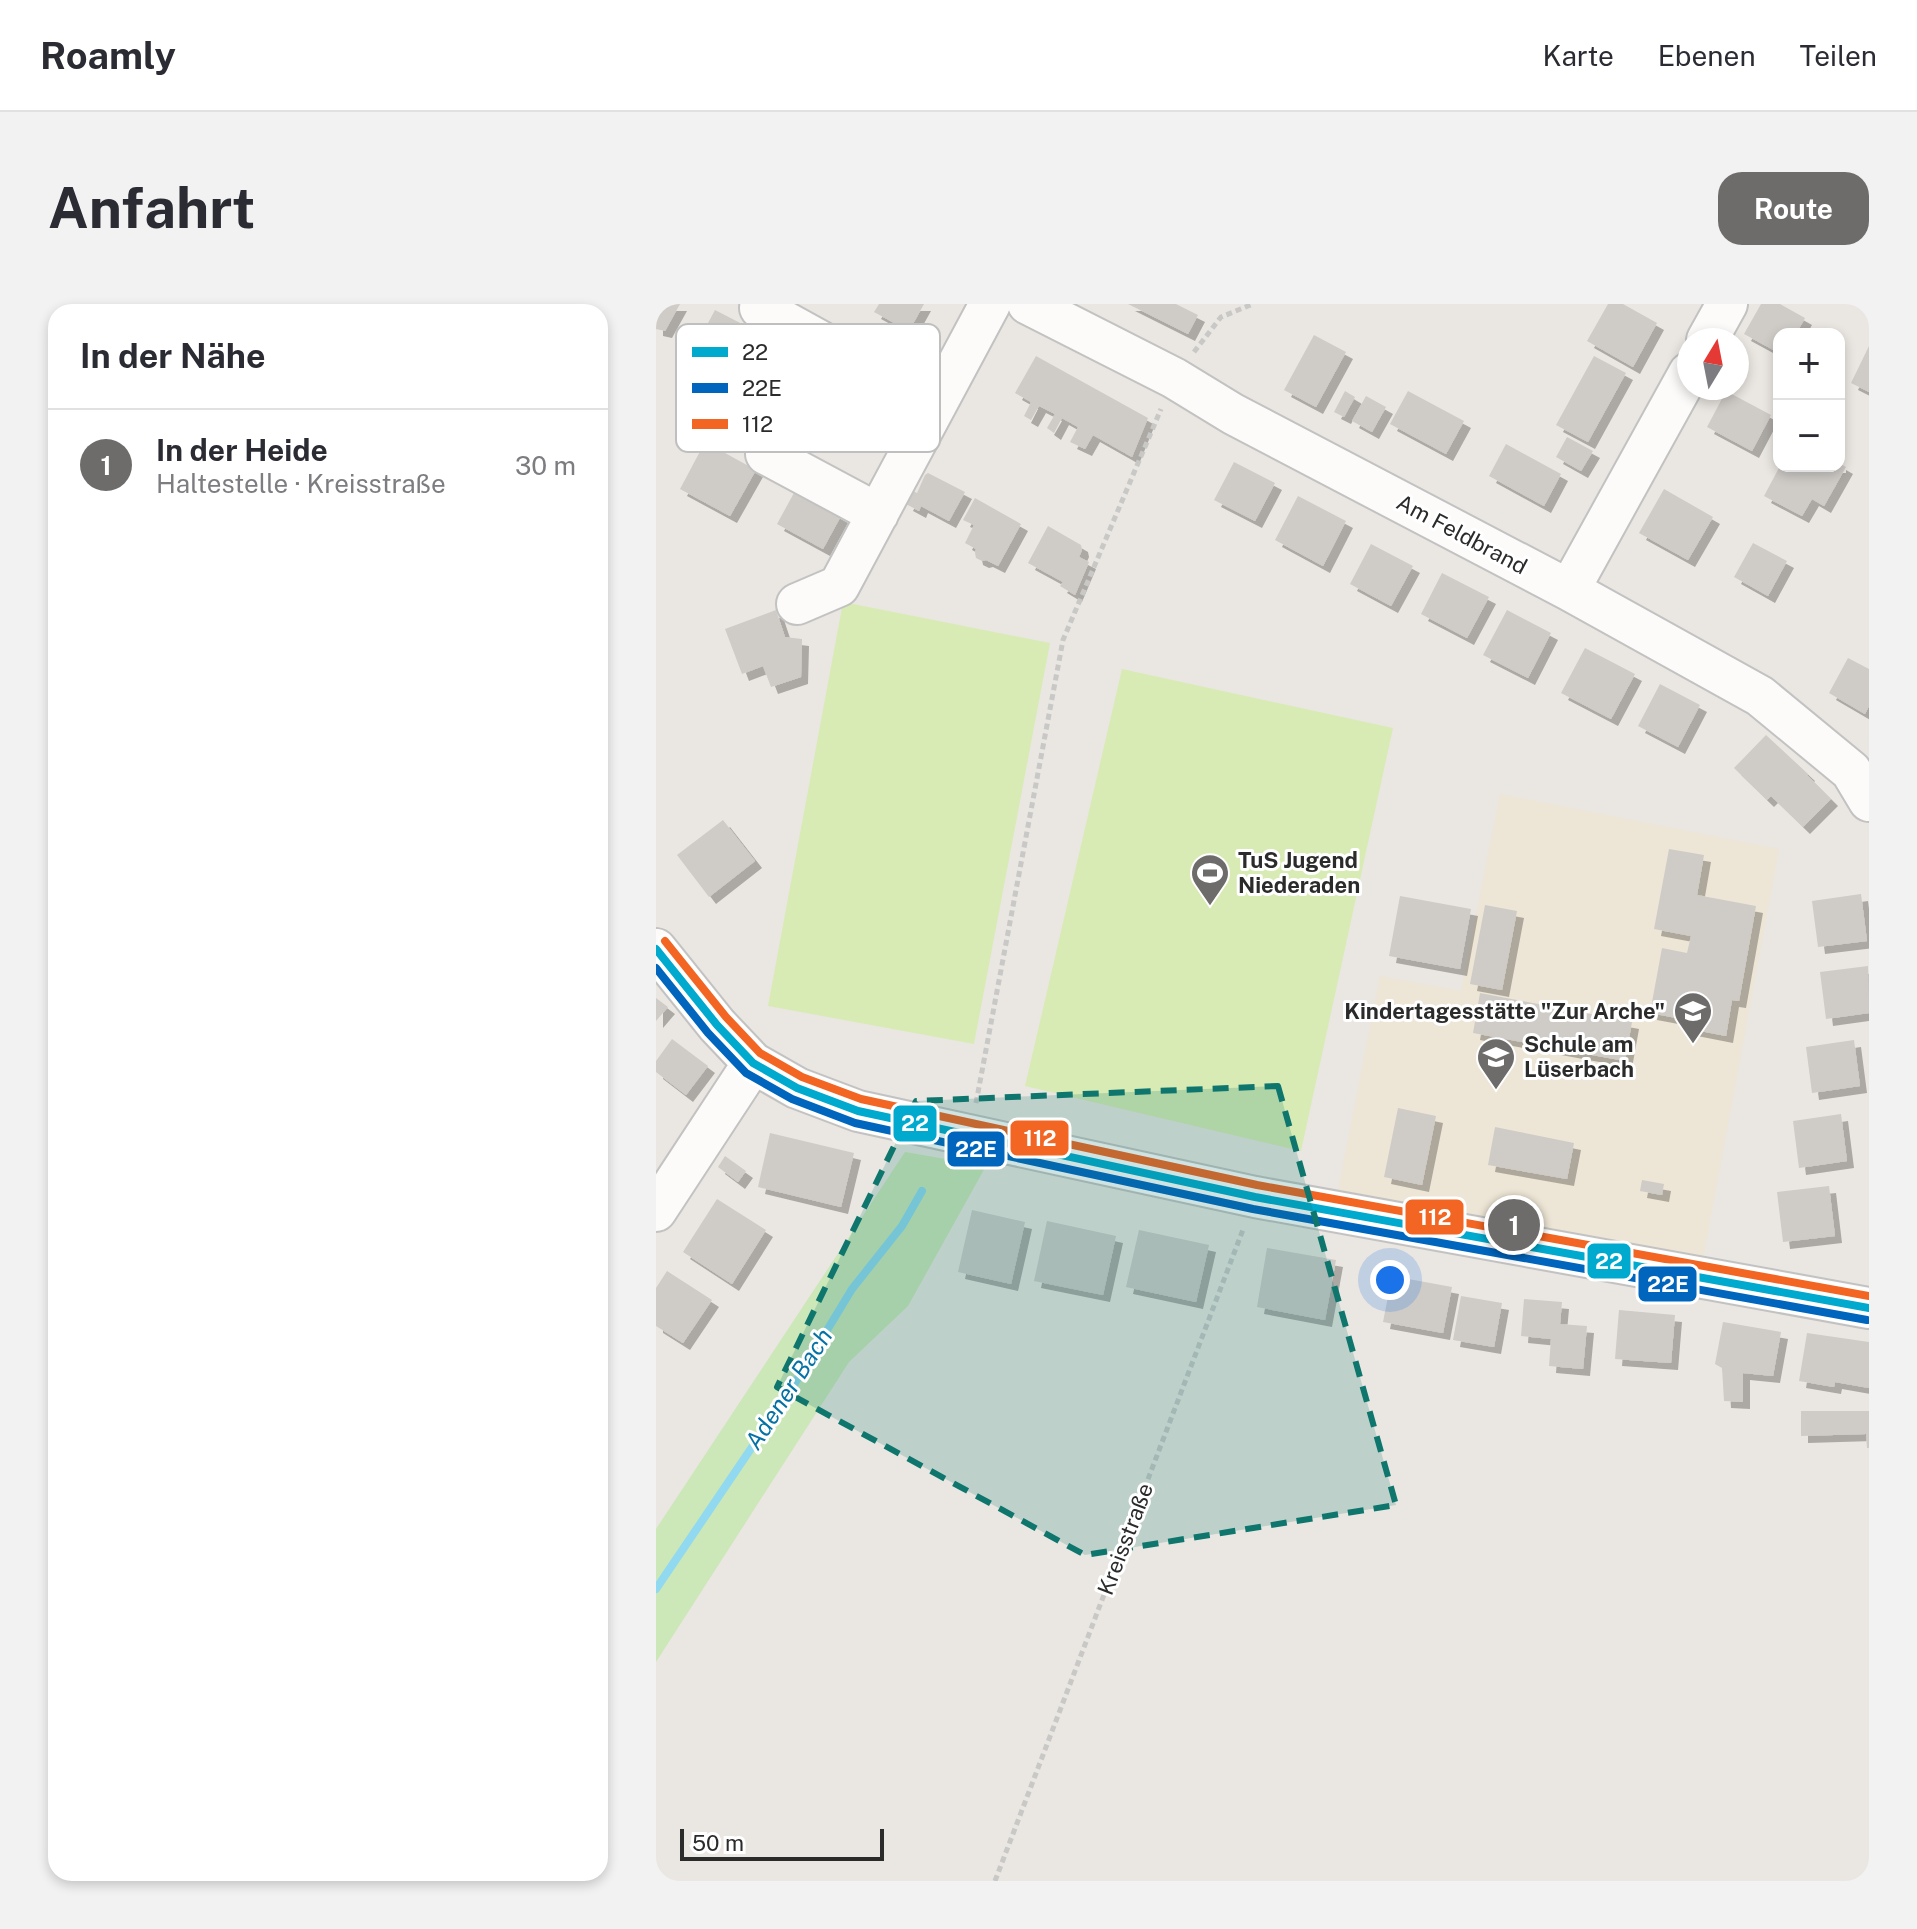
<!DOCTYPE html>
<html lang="de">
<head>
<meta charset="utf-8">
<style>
	:root { --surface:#fff; --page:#f2f2f3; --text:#2b2b33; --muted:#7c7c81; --line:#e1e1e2; --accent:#6e6c6b }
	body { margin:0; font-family:"Public Sans",sans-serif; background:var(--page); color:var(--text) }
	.controls { position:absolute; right:24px; top:24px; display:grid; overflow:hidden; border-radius:16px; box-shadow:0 4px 12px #0003 }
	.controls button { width:72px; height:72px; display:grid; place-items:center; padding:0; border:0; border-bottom:2px solid var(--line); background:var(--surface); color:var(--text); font:40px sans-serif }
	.compass { position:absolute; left:1021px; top:24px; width:72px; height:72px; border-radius:50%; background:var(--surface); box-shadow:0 4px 12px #0003; rotate:10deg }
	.scale { position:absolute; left:24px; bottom:20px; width:204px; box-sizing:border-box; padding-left:8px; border:4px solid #2b2b2b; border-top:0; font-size:22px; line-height:28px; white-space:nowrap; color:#2b2b2b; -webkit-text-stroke:6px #fff; paint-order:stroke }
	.you { position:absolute; left:734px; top:976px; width:28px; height:28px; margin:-20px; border:6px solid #fff; border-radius:50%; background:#1a73e8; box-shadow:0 0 0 12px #1a73e833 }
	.badge { display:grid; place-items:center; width:52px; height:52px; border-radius:50%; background:var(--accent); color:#fff; font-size:26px; font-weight:700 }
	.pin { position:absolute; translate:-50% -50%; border:4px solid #fff; box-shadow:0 2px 8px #0006 }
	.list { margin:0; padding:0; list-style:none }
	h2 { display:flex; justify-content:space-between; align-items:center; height:104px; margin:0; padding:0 32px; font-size:34px }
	h2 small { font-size:26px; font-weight:400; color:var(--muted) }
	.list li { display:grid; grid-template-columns:52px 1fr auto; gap:24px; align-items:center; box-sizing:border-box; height:112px; padding:0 32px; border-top:2px solid var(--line) }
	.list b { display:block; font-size:30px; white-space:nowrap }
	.list p { margin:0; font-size:26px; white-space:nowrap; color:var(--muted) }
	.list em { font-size:26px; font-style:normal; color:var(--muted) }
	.map { position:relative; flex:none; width:1213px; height:1577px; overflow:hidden; border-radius:24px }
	header { display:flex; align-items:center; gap:48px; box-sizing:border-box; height:112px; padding:0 40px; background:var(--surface); border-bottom:2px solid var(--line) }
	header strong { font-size:38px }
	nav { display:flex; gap:44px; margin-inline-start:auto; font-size:28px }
	.intro { display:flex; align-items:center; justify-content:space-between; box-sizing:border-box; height:192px; padding:0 48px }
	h1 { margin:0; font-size:56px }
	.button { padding:20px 36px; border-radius:24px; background:var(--accent); color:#fff; font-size:28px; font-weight:700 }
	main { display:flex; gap:48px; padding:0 48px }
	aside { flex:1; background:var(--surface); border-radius:24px; box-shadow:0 4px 12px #0003 }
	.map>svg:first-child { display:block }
	.education { fill:#ede5d5 }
	.green { fill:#cce7b8 }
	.pitch { fill:#d8ebb5 }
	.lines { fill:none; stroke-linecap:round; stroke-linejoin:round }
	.stream { stroke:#90d9f0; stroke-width:8 }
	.building { fill:#cfccc8; filter:url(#shadow) }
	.minor-casing { stroke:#c3c2c2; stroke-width:44 }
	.path { stroke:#c8c8c7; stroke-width:5; stroke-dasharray:6 4; stroke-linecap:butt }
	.minor { stroke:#fcfbfa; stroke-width:40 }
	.bus-1-casing { stroke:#fff; stroke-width:14 }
	.bus-2-casing { stroke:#fff; stroke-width:14 }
	.bus-3-casing { stroke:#fff; stroke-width:14 }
	.bus-1 { stroke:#00a9ce; stroke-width:8 }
	.bus-2 { stroke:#0065bd; stroke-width:8 }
	.bus-3 { stroke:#f26522; stroke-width:8 }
	.marked { fill:#0f766e; fill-opacity:0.2; stroke:#0f766e; stroke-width:6; stroke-dasharray:16 10; stroke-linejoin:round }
	.labels { text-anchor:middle; stroke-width:6; stroke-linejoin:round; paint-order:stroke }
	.street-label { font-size:22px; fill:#2b2b2b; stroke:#fff }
	.poi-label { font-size:22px; font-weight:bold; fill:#2b2b2b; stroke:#fff; text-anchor:start }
	.water-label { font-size:24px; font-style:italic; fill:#0572a5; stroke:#fff }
	.key { fill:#fff; stroke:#bfbfbf; stroke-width:2 }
	.key-label { font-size:22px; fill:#2b2b2b }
	.line-badge { stroke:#fff; stroke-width:3 }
	.badge-label { font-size:22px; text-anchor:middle; font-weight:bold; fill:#fff }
</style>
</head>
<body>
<header>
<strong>Roamly</strong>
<nav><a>Karte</a><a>Ebenen</a><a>Teilen</a></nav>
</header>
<div class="intro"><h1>Anfahrt</h1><a class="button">Route</a></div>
<main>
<aside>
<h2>In der Nähe<small></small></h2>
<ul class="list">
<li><span class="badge">1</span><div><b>In der Heide</b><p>Haltestelle · Kreisstraße</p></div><em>30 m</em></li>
</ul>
</aside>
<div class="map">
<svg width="1213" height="1577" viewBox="0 0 1213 1577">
	<defs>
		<filter id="shadow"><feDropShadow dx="7" dy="7" stdDeviation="0" flood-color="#0004"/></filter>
	</defs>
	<rect width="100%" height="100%" fill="#eae6e1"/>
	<path class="education" d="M 844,490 L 1123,545 L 1047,955 L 682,886 L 724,672 L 805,687 Z"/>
	<path class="green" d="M 249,848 L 330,862 L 252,1002 L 193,1058 L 0,1358 L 0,1225 Z"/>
	<path class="pitch" d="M 187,298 L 394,339 L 318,740 L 112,702 Z
		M 466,365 L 737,424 L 645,847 L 369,782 Z"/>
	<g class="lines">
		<path class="stream" d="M 0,1285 L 136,1084 L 196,985 L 246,922 L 266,887"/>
	</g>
	<path class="building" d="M 0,0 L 24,0 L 9,27 L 0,25 Z
		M 223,0 L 268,0 L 253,27 L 218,8 Z
		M 472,0 L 520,0 L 542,11 L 532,30 Z
		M 952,0 L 967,0 L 1001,19 L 977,63 L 931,37 Z
		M 1105,0 L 1124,0 L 1149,14 L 1140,30 L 1123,30 L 1123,49 L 1088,30 Z
		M 59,6 L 92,23 L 71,62 L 38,45 Z
		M 658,31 L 690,48 L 660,103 L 628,86 Z
		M 1213,42 L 1213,88 L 1195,79 Z
		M 380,52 L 492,114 L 476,153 L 437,131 L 429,145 L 414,138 L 422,123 L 406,114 L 398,129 L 391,124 L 399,110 L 383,102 L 375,116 L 368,112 L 375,98 L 359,89 Z
		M 938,52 L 970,69 L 932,138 L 900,121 Z
		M 689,87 L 699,93 L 688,113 L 678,108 Z
		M 752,87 L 808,117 L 790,150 L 734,120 Z
		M 1070,87 L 1115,111 L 1096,147 L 1051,123 Z
		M 710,92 L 730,103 L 716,128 L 696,117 Z
		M 911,133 L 937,147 L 925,167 L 900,153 Z
		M 49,138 L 100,166 L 74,212 L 24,185 Z
		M 850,140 L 905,170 L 888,202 L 833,172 Z
		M 578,158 L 619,179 L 599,217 L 558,196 Z
		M 1183,159 L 1190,163 L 1168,202 L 1156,195 L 1146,212 L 1108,192 L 1124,162 L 1183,162 Z
		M 272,169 L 309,188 L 293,217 L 265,202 L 263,207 L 250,200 L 257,187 L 261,189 L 269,171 Z
		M 1008,185 L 1057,213 L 1032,256 L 983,229 Z
		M 139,187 L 185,212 L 167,245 L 121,220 Z
		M 642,192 L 690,217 L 667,262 L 619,236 Z
		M 319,194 L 365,220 L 342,262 L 330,256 L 326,257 L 320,254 L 319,249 L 320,245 L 309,239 L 318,221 L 307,216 Z
		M 392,222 L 425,241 L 426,246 L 423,253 L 433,258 L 419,291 L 404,282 L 407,278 L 372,259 Z
		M 1097,239 L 1131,257 L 1112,292 L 1078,273 Z
		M 715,240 L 757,262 L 735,302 L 694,280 Z
		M 786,269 L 833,293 L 811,334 L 765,310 Z
		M 120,306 L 129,333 L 146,335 L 145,373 L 115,383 L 107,362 L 86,370 L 69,325 Z
		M 851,306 L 895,329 L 872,374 L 827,351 Z
		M 929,344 L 979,370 L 955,415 L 905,389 Z
		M 1192,354 L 1213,365 L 1213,402 L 1209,410 L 1173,389 Z
		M 1004,380 L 1044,401 L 1022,443 L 982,422 Z
		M 1110,431 L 1152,470 L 1151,471 L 1175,495 L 1147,523 L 1115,492 L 1111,496 L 1078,464 Z
		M 67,516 L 99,557 L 53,593 L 21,551 Z
		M 1013,545 L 1048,551 L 1041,591 L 1100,602 L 1083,697 L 1076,696 L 1070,732 L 1024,723 L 1026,715 L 994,709 L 1006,644 L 1031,649 L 1035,632 L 998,625 Z
		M 1205,590 L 1211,637 L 1162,643 L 1156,597 Z
		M 744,592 L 815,605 L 804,665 L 733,652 Z
		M 829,601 L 861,607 L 846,686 L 814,680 Z
		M 1212,662 L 1213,709 L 1170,715 L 1164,668 Z
		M 824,689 L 976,718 L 969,757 L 817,729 Z
		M 0,694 L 12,703 L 0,717 Z
		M 16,735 L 52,762 L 30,791 L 0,768 L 0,757 Z
		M 1198,736 L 1204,782 L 1156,789 L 1150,743 Z
		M 742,804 L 780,812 L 766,881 L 728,873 Z
		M 1185,810 L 1191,857 L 1143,864 L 1137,817 Z
		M 839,823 L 918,839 L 911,875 L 832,861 Z
		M 114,829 L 198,849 L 185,903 L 102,883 Z
		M 69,852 L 90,867 L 82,878 L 62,863 Z
		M 986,876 L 1008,880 L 1006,891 L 984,887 Z
		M 1173,882 L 1179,932 L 1127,938 L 1121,888 Z
		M 61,895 L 110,926 L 76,980 L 27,948 Z
		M 316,906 L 369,918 L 355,980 L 302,968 Z
		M 391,917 L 460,932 L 447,991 L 378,977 Z
		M 483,926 L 553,941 L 540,998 L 470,983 Z
		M 611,944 L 680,956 L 669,1016 L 601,1003 Z
		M 11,967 L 56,996 L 27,1039 L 0,1022 L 0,984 Z
		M 736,972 L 796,983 L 787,1029 L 727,1018 Z
		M 805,992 L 846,999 L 838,1043 L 797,1036 Z
		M 868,995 L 906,998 L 904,1020 L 931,1022 L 927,1065 L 893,1062 L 895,1035 L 865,1032 Z
		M 963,1006 L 1019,1011 L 1015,1059 L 959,1055 Z
		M 1067,1018 L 1125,1028 L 1117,1072 L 1087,1069 L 1087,1098 L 1068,1097 L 1066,1064 L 1059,1060 Z
		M 1151,1029 L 1213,1038 L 1213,1084 L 1179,1078 L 1178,1083 L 1143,1077 Z
		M 1145,1107 L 1213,1107 L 1213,1144 L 1211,1144 L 1210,1130 L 1145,1132 Z"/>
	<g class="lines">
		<defs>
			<path id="minor" d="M 372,0 L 518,74 L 577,110 L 913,286 L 1104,392 L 1195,467 L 1213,497
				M 104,4 L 280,101
				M 1051,36 L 1071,0
				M 110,150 L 222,210
				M 913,286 L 1033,69
				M 141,300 L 183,282 L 334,0
				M 0,645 L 61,721 L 97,759 L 141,784 L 202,807 L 599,893 L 1213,1004
				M 0,907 L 97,759"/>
		</defs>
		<use href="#minor" class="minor-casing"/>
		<path class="path" d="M 538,48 L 565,13 L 597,0
			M 320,799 L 407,336 L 505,105
			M 339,1577 L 588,923"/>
		<use href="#minor" class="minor"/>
		<defs>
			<path id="bus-1" d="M 0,645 L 61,721 L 97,759 L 141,784 L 202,807 L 599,893 L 1213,1004"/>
			<path id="bus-2" d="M 0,664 L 52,729 L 90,769 L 136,795 L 199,819 L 597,905 L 1211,1016"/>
			<path id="bus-3" d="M 9,637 L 70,713 L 104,749 L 146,773 L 205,795 L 601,881 L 1213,992"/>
		</defs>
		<use href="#bus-1" class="bus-1-casing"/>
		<use href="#bus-2" class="bus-2-casing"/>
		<use href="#bus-3" class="bus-3-casing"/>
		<use href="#bus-1" class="bus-1"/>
		<use href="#bus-2" class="bus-2"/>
		<use href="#bus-3" class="bus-3"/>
	</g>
	<path class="marked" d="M 622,782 L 740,1201 L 429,1251 L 121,1083 L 260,797 Z"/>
	<defs>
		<symbol id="stadium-pin" viewBox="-11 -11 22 30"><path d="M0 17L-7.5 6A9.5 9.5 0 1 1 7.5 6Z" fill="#6e6c6b" stroke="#fff"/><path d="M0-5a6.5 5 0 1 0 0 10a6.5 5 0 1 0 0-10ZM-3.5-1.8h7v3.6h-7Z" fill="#fff"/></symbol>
		<symbol id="school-pin" viewBox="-11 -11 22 30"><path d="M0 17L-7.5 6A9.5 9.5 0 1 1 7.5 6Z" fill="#6e6c6b" stroke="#fff"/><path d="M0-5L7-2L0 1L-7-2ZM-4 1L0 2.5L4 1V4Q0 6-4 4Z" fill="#fff"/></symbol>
	</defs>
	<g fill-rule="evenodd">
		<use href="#stadium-pin" x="532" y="547" width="44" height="60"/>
		<use href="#school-pin" x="1015" y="685" width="44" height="60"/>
		<use href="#school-pin" x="818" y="731" width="44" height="60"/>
	</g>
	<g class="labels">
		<g class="street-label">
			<text transform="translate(806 230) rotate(28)" y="8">Am Feldbrand</text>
			<text transform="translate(469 1235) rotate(-69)" y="8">Kreisstraße</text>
		</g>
		<g class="poi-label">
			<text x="582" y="564">TuS Jugend<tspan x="582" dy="25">Niederaden</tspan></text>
			<text x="1009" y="715" text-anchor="end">Kindertagesstätte "Zur Arche"</text>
			<text x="868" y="748">Schule am<tspan x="868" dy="25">Lüserbach</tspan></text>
		</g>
		<g class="water-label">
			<text transform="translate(133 1085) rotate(-57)" y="8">Adener Bach</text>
		</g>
	</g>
	<rect x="20" y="20" width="264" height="128" rx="12" class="key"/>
	<rect x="36" y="43" width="36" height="10" fill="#00a9ce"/>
	<rect x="36" y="79" width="36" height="10" fill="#0065bd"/>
	<rect x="36" y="115" width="36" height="10" fill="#f26522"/>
	<g class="key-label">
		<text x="86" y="56">22</text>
		<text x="86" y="92">22E</text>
		<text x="86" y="128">112</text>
	</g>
	<g class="line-badge">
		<rect x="236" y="800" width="46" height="39" rx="8" fill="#00a9ce"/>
		<rect x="353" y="815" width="61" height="38" rx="8" fill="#f26522"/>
		<rect x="290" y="826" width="60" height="38" rx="8" fill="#0065bd"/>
		<rect x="748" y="894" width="61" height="38" rx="8" fill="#f26522"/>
		<rect x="930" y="938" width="46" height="38" rx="8" fill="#00a9ce"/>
		<rect x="981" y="961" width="61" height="38" rx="8" fill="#0065bd"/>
	</g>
	<g class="badge-label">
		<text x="259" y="827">22</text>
		<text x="384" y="842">112</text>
		<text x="320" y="853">22E</text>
		<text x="779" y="921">112</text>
		<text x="953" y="965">22</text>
		<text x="1012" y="988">22E</text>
	</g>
</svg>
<div class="controls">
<button>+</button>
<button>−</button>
</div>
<svg class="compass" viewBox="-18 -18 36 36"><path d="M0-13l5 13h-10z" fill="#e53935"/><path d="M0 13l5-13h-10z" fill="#7c7c81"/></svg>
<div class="scale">50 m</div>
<div class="you"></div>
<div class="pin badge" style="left:858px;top:921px">1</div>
</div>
</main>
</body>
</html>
